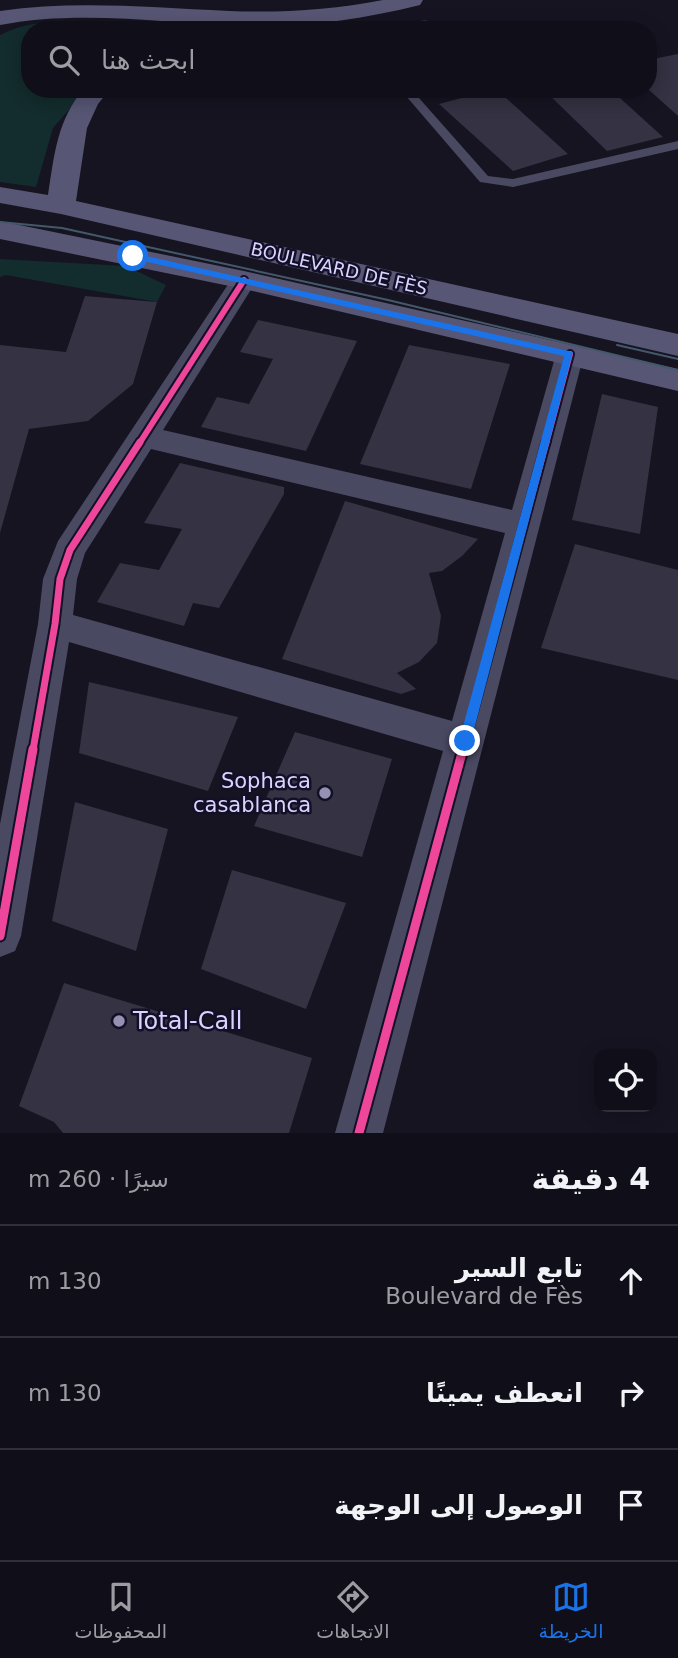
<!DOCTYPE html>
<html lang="ar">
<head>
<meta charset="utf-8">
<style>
	:root { --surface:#100f19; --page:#191822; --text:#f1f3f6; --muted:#9c9ca2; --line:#302f38; --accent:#1a73e8 }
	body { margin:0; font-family:"DejaVu Sans",Vazirmatn,sans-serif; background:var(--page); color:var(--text); direction:rtl }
	.controls { position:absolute; right:21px; bottom:21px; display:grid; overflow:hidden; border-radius:14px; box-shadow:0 4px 18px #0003 }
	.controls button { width:63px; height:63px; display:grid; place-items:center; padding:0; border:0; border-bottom:2px solid var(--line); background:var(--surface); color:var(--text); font:35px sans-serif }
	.stop { position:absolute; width:21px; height:21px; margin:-16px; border:5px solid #1a73e8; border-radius:50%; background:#fff }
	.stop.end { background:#1a73e8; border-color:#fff; box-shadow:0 2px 7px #0008 }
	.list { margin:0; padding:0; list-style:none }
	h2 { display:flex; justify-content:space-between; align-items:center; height:91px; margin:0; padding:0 28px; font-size:30px }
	h2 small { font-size:23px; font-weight:400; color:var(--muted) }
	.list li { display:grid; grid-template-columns:46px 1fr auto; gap:21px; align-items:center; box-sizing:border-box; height:112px; padding:0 28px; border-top:2px solid var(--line) }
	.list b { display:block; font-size:26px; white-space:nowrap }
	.list p { margin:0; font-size:23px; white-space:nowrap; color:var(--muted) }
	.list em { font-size:23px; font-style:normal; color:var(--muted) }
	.icon { flex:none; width:38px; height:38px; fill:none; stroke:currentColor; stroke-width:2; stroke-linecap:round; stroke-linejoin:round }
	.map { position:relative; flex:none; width:678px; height:1133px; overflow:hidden; direction:ltr }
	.search { position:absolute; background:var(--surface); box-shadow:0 4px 18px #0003; left:21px; right:21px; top:21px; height:77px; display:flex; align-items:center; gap:18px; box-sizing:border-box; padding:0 24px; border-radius:28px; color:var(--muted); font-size:26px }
	.sheet { height:427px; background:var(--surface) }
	nav { display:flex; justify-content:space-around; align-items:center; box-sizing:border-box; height:98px; border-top:2px solid var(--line); background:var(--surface); font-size:19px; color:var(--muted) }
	nav a { display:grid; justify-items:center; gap:4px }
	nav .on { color:var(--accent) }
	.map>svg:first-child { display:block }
	.green { fill:#132c2d }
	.building { fill:#343243 }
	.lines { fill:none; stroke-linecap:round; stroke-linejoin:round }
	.lane { fill:#4a4962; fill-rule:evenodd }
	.street { fill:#4a4962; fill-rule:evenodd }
	.secondary { fill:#575674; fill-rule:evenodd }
	.tram { stroke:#43596b; stroke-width:2 }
	.cycleway-far2-casing { stroke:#130f26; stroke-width:10 }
	.cycleway-far1-casing { stroke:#130f26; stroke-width:11 }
	.cycleway-casing { stroke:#130f26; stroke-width:13 }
	.cycleway-far2 { stroke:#ed469a; stroke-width:6 }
	.cycleway-far1 { stroke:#ed469a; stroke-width:7 }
	.cycleway { stroke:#ed469a; stroke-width:9 }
	.route { fill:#1a73e8 }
	.poi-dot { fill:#9591b1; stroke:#130f26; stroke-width:2.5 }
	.labels { text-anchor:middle; stroke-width:5; stroke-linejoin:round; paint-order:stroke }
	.far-street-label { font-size:18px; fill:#d9d4ff; stroke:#130f26 }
	.poi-label { font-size:21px; fill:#d9d4ff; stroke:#130f26; text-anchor:end }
	.near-poi-label { font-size:24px; fill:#d9d4ff; stroke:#130f26; text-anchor:start }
</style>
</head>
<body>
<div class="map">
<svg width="678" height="1133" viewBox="0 0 678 1133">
	<rect width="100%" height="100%" fill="#161421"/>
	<path class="green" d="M 89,22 L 289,28 L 30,30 L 30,89 L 87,89 L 53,128 L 36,187 L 0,182 L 0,35 C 28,20 57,22 89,22 Z
		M 0,259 L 126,266 L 166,285 L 157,302 L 6,275 L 0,277 Z"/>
	<path class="building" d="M 426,20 L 435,30 L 381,30 L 381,28 Z
		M 519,22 L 528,30 L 479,30 L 479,28 Z
		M 678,54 L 678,116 L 648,89 L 648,60 Z
		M 496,89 L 568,154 L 513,171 L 439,104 Z
		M 543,89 L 610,89 L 663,137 L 607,151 Z
		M 85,296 L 157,302 L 133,384 L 88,421 L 29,429 L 0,533 L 0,345 L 66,352 Z
		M 258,320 L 357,341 L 306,451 L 201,427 L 217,397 L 249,404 L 273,359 L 240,352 Z
		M 409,345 L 510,364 L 471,489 L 360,464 Z
		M 602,394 L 658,407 L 640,534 L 572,520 Z
		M 180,463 L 284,487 L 284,494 L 219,608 L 193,603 L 184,626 L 97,602 L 120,563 L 159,570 L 182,529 L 144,523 Z
		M 345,501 L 478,539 L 462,556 L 442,571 L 429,573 L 441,616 L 437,643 L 419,662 L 397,673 L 416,689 L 401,694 L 282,659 Z
		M 575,544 L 678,570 L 678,680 L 541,648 Z
		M 89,682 L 238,717 L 208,791 L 79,753 Z
		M 295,732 L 392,759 L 362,857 L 254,826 Z
		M 75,802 L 168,829 L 136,951 L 52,921 Z
		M 232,870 L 346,903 L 306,1009 L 201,969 Z
		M 64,983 L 312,1058 L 289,1133 L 63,1133 L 54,1122 L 19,1106 Z"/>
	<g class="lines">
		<path class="lane" d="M 342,21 L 350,21 L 357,30 L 346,30 L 341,23 Z
			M 400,89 L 411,89 L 488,176 L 513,179 L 678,141 L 678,149 L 513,187 L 480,182 Z"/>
		<path class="street" d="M 244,272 L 253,274 L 257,280 L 163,430 L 512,510 L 556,354 L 560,347 L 570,345 L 580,347 L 584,354 L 383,1133 L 335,1133 L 443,751 L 69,642 L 21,936 L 15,951 L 0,957 L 0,824 L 38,624 L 43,579 L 58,541 L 235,274 ZM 151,449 L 505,533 L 452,721 L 73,615 L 77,579 L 85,553 Z"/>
		<path class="secondary" d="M 383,0 L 423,0 L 420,5 C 364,19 308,27 251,26 C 166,24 84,9 0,25 L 0,11 C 77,0 152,8 229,11 C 281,13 332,10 383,0 Z
			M 84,89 L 110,89 L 98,104 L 87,128 L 76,201 L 678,334 L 678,356 L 61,214 L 0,203 L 0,187 L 48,195 C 54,157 57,119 84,89 Z
			M 0,221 L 244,271 L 678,369 L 678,391 L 244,289 L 0,239 Z"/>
		<path class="tram" d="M 0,222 L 62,228 L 388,300 L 678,370
			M 617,345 L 678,359"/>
		<defs>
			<path id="cycleway-far2" d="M 139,444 L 244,280
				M 546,444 L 570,354"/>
			<path id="cycleway-far1" d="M 33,750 L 55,624 L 60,579 L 70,550 L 140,442
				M 463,750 L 546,442"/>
			<path id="cycleway" d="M 0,936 L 33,749
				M 359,1133 L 463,749"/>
		</defs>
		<use href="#cycleway-far2" class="cycleway-far2-casing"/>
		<use href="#cycleway-far1" class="cycleway-far1-casing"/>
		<use href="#cycleway" class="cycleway-casing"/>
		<use href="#cycleway-far2" class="cycleway-far2"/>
		<use href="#cycleway-far1" class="cycleway-far1"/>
		<use href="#cycleway" class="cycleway"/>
	</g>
	<path class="route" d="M 133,253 L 573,352 L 470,745 L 465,746 L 459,741 L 564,356 L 130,258 L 130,254 Z"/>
	<g class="poi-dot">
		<circle cx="325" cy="793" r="7"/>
		<circle cx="119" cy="1021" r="7"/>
	</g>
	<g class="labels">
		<g class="far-street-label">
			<text transform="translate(339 269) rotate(13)" y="6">BOULEVARD DE FÈS</text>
		</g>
		<g class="poi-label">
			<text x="311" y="788">Sophaca<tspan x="311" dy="24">casablanca</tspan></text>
		</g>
		<g class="near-poi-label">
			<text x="133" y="1029">Total-Call</text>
		</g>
	</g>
</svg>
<div class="controls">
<button><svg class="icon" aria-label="locate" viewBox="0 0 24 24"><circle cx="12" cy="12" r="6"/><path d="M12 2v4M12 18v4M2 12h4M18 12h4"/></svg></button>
</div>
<div class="stop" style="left:133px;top:256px"></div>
<div class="stop end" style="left:465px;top:741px"></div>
<div class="search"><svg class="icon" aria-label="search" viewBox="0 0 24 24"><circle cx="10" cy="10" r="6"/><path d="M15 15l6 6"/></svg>ابحث هنا</div>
</div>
<section class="sheet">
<h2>4 دقيقة<small>سيرًا · 260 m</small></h2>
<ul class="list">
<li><svg class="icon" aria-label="ahead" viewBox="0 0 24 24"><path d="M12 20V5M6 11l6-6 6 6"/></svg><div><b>تابع السير</b><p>Boulevard de Fès</p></div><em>130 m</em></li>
<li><svg class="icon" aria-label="right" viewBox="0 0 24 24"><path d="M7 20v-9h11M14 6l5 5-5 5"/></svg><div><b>انعطف يمينًا</b></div><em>130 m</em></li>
<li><svg class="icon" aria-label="arrive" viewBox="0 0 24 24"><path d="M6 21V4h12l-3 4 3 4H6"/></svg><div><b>الوصول إلى الوجهة</b></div></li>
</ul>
</section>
<nav>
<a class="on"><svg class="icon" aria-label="map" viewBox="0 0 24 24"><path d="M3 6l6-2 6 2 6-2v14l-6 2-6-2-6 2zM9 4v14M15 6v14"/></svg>الخريطة</a>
<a><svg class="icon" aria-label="directions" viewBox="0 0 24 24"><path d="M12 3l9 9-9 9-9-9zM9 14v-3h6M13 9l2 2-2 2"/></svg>الاتجاهات</a>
<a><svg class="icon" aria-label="saved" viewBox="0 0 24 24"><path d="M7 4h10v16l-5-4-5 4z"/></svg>المحفوظات</a>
</nav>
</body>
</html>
